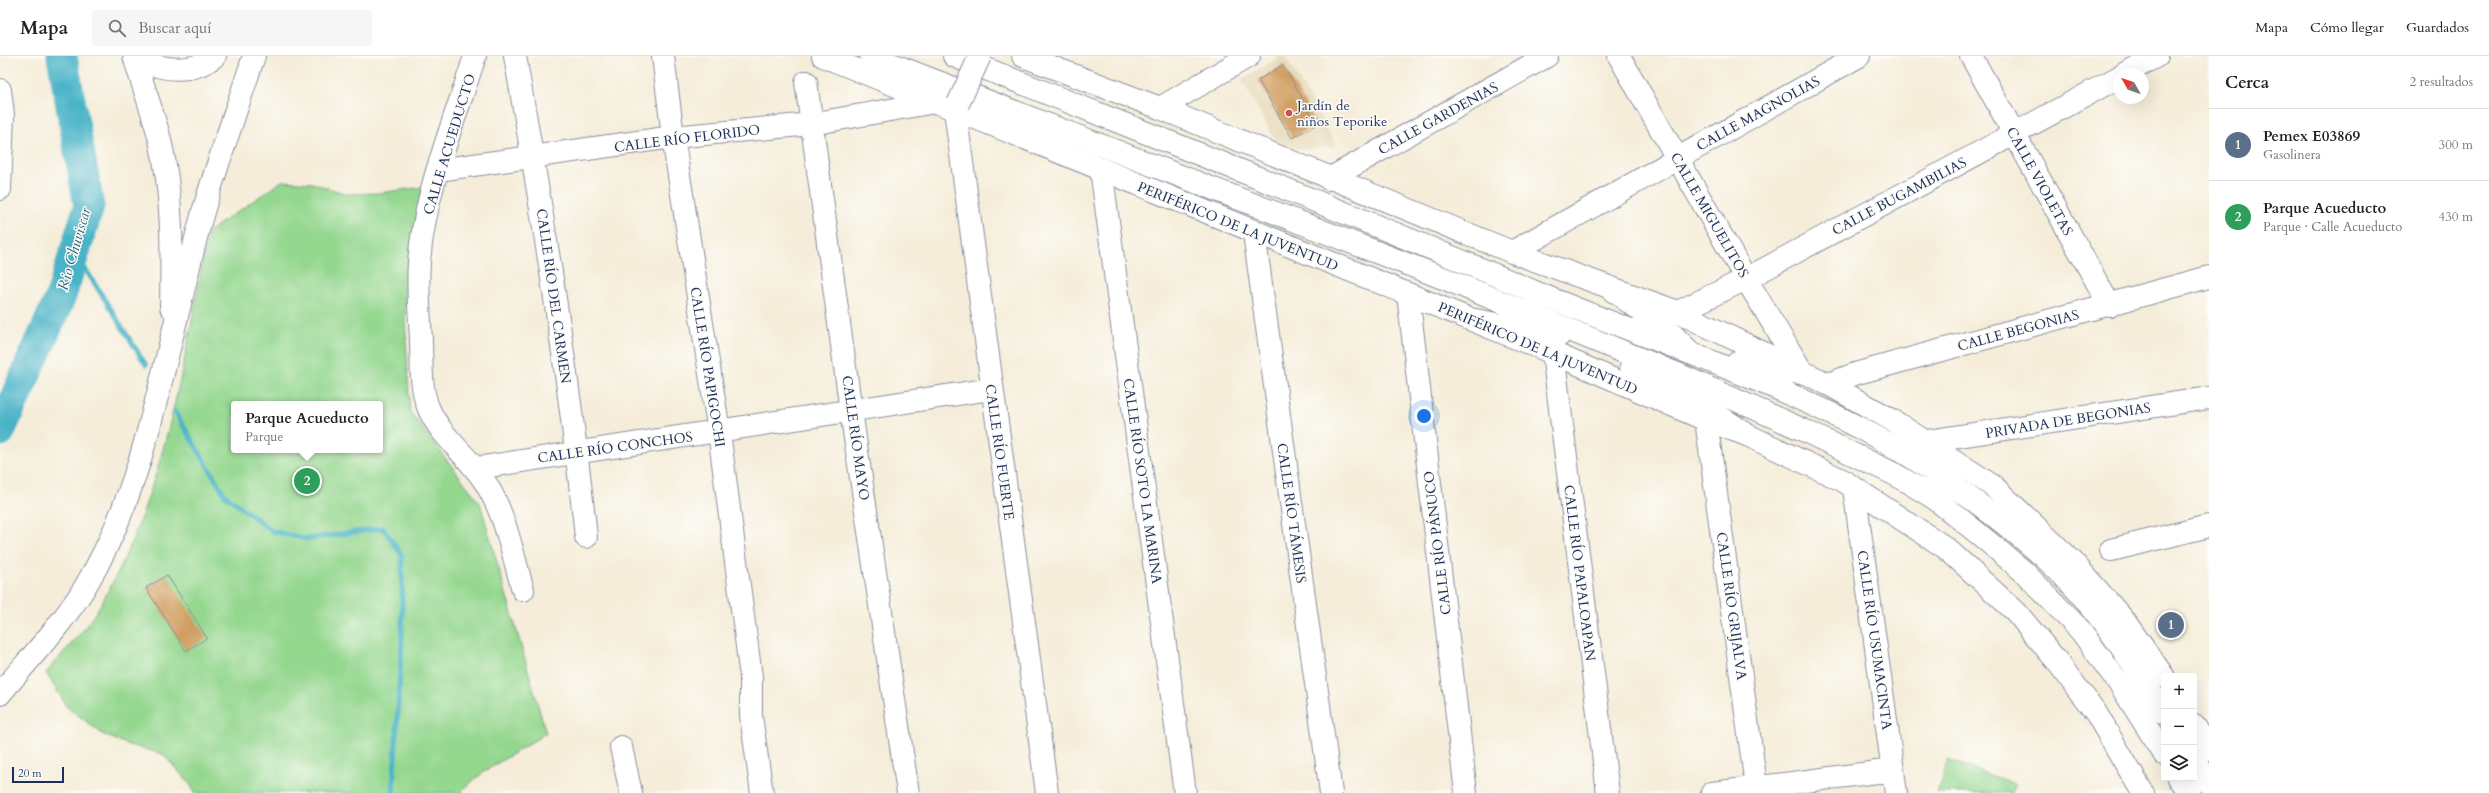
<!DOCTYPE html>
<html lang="es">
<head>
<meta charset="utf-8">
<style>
	:root { --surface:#fff; --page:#f6f6f6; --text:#222; --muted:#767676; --line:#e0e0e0; --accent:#db2777 }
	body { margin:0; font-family:Cardo,serif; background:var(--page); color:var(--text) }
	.controls { position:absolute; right:12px; bottom:12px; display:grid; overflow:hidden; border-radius:4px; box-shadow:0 4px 16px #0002 }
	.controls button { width:36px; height:36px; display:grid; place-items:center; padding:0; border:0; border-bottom:1px solid var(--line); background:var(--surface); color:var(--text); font:20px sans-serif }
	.compass { position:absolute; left:2113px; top:12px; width:36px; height:36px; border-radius:50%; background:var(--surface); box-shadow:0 4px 16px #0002; rotate:310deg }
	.scale { position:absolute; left:12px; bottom:10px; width:52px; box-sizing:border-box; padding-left:4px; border:2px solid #1b2f5e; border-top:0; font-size:11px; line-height:14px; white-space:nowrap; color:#1b2f5e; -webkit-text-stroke:3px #fdfcf7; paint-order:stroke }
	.you { position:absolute; left:1424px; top:360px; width:14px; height:14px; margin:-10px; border:3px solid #fff; border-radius:50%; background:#1a73e8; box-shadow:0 0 0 6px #1a73e833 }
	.badge { display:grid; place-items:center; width:26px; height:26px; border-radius:50%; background:var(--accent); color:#fff; font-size:13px; font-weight:700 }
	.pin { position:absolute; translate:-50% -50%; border:2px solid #fff; box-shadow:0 1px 4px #0006 }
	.popup { position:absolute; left:231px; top:345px; width:152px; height:52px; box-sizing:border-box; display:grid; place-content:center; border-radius:4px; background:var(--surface); filter:drop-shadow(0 1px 3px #0005); font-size:13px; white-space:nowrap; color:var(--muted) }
	.popup b { font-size:15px; color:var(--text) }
	.popup::after { content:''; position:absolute; left:50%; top:100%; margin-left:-8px; border:8px solid transparent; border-top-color:var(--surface) }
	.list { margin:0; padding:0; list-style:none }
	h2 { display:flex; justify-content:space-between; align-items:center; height:52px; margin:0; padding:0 16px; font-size:17px }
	h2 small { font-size:13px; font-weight:400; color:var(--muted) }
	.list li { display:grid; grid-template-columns:26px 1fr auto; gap:12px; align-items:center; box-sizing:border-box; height:72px; padding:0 16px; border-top:1px solid var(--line) }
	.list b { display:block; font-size:15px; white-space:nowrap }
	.list p { margin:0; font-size:13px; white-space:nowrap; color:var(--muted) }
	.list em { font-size:13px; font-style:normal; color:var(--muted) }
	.icon { flex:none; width:22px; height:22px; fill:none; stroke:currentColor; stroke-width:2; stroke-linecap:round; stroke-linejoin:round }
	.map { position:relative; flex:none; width:2209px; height:737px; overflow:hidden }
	header { display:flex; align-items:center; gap:24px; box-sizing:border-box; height:56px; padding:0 20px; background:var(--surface); border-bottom:1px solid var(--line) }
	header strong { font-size:19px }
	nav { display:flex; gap:22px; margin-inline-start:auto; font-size:14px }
	.search { width:280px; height:36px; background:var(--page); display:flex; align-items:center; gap:10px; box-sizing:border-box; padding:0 14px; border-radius:4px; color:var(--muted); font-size:15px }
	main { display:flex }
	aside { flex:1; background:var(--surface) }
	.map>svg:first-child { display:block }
	.built { fill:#e7daba }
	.green { fill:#94d78f; stroke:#588376; fill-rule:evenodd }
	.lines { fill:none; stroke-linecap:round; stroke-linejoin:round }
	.stream { stroke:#4ab4c8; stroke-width:5 }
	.river { stroke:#4ab4c8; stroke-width:31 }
	.building { fill:#d09e60 }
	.minor-casing { stroke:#888e9c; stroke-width:24 }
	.major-casing { stroke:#888e9c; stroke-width:24 }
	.highway-casing { stroke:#888e9c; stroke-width:24 }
	.minor { stroke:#fff; stroke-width:22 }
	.major { stroke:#fff; stroke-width:22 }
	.highway { stroke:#fff; stroke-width:22 }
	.minor-bridge-casing { stroke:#888e9c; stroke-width:24; stroke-linecap:butt }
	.minor-bridge { stroke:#fff; stroke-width:22 }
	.poi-dot { fill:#d1495b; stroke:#fdfcf7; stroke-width:1.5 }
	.labels { text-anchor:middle; stroke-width:3; stroke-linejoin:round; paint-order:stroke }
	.poi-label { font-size:14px; fill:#1b2f5e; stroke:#fdfcf7; text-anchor:start }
	.street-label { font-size:14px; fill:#1b2f5e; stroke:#fdfcf7 }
	.water-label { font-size:15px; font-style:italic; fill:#2b5e83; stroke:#fdfcf7 }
</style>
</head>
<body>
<header>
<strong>Mapa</strong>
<div class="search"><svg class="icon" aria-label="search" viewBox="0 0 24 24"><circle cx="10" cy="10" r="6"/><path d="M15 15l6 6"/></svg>Buscar aquí</div>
<nav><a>Mapa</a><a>Cómo llegar</a><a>Guardados</a></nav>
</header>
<main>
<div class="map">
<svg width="2209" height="737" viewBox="0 0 2209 737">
	<rect width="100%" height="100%" fill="#fdfcf7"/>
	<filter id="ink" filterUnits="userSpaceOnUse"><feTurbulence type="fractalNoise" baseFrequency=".025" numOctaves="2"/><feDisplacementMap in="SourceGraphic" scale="8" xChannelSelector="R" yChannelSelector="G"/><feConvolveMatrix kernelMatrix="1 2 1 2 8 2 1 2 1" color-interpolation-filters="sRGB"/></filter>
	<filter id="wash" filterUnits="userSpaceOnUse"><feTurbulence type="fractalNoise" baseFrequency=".012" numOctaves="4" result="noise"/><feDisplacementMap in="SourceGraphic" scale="16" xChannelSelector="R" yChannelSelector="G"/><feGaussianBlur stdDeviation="0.9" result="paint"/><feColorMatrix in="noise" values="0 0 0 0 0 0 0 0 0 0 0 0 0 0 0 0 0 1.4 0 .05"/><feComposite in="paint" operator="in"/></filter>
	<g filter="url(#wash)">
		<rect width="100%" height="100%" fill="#f5edd9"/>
		<path class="built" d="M 1282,0 L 1285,0 L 1337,91 L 1281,94 L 1241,23 Z"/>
		<path class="green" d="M 282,125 L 312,127 L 347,138 L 379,137 L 423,131 L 406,215 L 405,261 L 410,356 L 480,447 L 546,677 L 485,715 L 462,734 L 462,737 L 195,737 L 190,728 L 163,698 L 129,689 L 104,679 L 67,651 L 46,617 C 63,596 84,576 98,553 C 163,445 186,299 208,176 ZM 234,348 L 380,348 L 380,394 L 234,394 Z
			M 1948,704 L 2015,728 L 2011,737 L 1937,737 Z"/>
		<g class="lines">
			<path class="stream" d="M 74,195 L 146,309
				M 175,356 L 225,439 L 272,475 L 307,483 L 383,472 L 402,499 L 402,582 L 393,737"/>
			<path class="river" d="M 0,375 L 61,240 L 89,150 L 62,0"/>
		</g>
		<g id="blocks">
			<path class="building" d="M 1283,9 L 1317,68 L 1292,82 L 1258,24 Z
				M 167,519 L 207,582 L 186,595 L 146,532 Z"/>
		</g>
	</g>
	<g filter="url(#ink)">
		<use href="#blocks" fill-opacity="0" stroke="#888e9c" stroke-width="1"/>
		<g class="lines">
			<defs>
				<path id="minor" d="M 475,0 C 454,67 424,136 419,207 C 417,233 420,260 421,286 C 422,307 420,331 428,351 C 441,383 472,402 488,431 C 506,461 513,500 523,534
					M 515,0 C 543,160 569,320 586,481
					M 663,0 L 673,81 L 719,376 L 751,621 L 751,660 L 762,737
					M 1619,0 L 1746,223 L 1803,317
					M 1971,0 L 2110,250
					M 2124,18 L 2157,0
					M 806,26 L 851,355 L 908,737
					M 958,48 L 955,54 L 1047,737
					M 1160,52 L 1249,0
					M 1101,113 L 1185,737
					M 438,114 L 673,81 L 811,68 L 935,46
					M 1329,123 L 1547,0
					M 1254,177 L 1331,737
					M 1512,196 L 1859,0
					M 1408,238 L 1466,737
					M 1678,256 L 1746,223 L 2119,21
					M 1553,297 L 1608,737
					M 1828,328 L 1858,317 L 2209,221
					M 1706,364 L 1757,737
					M 1927,385 L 2209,342
					M 476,412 L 991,333
					M 1854,432 L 1896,737
					M 2111,494 L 2209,470
					M 621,691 L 631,737
					M 1712,737 L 1893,714"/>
				<path id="major" d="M 134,0 C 142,28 153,56 160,84 C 173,138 172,196 171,251
					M 137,0 C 160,16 193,18 215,0
					M 823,0 L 1553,297 L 1706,364 L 1747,379 L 1842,424 L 1946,492 L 2016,556 L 2056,604 L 2096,657 L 2143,737
					M 1023,0 L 1160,52 L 1512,196 L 1678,256 L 1828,328 L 1892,364 L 1993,430 L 2072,505 L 2123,563 L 2164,621
					M 0,34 L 3,59 L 0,133
					M 0,638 C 29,603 61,570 85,531 C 138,444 156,342 181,244 C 189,212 196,178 206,146 C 221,97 238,49 254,0
					M 2194,669 L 2209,694"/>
				<path id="highway" d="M 871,0 L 1443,222 L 1682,320 L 1801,373 L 1896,419 L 1934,442 L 1980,479 L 2023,515 L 2081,575 L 2121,630 L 2164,698
					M 954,0 C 1148,78 1343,154 1535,236 C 1658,287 1788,328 1903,396 C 1931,413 1958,433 1984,452 C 2016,476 2047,501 2074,531 C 2109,569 2136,613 2164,657
					M 1612,234 L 1667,273 L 1687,293
					M 1470,263 L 1559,280
					M 1738,306 L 1781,315 L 1803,317
					M 1631,311 C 1667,337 1711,351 1747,379
					M 2194,704 L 2209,728
					M 2179,722 L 2189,737"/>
			</defs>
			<use href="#minor" class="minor-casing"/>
			<use href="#major" class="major-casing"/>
			<use href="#highway" class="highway-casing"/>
			<use href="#minor" class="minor"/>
			<use href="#major" class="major"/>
			<use href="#highway" class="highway"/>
			<defs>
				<path id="minor-bridge" d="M 958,48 L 980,0"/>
			</defs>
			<use href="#minor-bridge" class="minor-bridge-casing"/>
			<use href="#minor-bridge" class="minor-bridge"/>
		</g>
	</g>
	<circle class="poi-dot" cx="1289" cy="57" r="4"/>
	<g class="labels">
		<g class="poi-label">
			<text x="1297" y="54">Jardín de<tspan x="1297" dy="16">niños Teporike</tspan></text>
		</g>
		<g class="street-label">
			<text transform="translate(1758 57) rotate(-29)" y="5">CALLE MAGNOLIAS</text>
			<text transform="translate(1438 62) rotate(-29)" y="5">CALLE GARDENIAS</text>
			<text transform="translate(687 82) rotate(-7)" y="5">CALLE RÍO FLORIDO</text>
			<text transform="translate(449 88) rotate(-73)" y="5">CALLE ACUEDUCTO</text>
			<text transform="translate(2040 125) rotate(61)" y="5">CALLE VIOLETAS</text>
			<text transform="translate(1899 140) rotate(-28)" y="5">CALLE BUGAMBILIAS</text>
			<text transform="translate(1710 159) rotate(60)" y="5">CALLE MIGUELITOS</text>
			<text transform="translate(1238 170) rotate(22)" y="5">PERIFÉRICO DE LA JUVENTUD</text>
			<text transform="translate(554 240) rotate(82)" y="5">CALLE RÍO DEL CARMEN</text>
			<text transform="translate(2018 274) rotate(-15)" y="5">CALLE BEGONIAS</text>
			<text transform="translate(1538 292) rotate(23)" y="5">PERIFÉRICO DE LA JUVENTUD</text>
			<text transform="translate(708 311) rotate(81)" y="5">CALLE RÍO PAPIGOCHI</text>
			<text transform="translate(2068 364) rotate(-9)" y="5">PRIVADA DE BEGONIAS</text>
			<text transform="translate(856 382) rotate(82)" y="5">CALLE RÍO MAYO</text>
			<text transform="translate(615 391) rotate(-8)" y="5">CALLE RÍO CONCHOS</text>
			<text transform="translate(1000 396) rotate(82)" y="5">CALLE RÍO FUERTE</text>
			<text transform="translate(1143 425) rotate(82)" y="5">CALLE RÍO SOTO LA MARINA</text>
			<text transform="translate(1292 457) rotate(82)" y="5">CALLE RÍO TÁMESIS</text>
			<text transform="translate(1437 487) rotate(-97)" y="5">CALLE RÍO PÁNUCO</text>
			<text transform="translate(1580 517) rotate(83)" y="5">CALLE RÍO PAPALOAPAN</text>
			<text transform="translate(1732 550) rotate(82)" y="5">CALLE RÍO GRIJALVA</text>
			<text transform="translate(1875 584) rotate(82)" y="5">CALLE RÍO USUMACINTA</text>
		</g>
		<g class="water-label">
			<text transform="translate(74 193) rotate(-74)" y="5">Rio Chuviscar</text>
		</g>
	</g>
</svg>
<div class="controls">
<button>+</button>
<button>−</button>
<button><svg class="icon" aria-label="layers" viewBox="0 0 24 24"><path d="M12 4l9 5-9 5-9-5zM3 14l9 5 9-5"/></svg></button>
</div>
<svg class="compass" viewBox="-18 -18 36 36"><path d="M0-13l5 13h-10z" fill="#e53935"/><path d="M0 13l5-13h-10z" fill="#767676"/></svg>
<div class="scale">20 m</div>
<div class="you"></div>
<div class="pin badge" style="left:2171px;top:569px;background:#5c6f8a">1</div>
<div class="pin badge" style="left:307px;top:425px;background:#2e9e5b">2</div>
<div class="popup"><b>Parque Acueducto</b>Parque</div>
</div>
<aside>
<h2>Cerca<small>2 resultados</small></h2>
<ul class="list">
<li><span class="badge" style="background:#5c6f8a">1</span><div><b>Pemex E03869</b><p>Gasolinera</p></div><em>300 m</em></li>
<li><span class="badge" style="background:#2e9e5b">2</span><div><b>Parque Acueducto</b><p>Parque · Calle Acueducto</p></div><em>430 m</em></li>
</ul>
</aside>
</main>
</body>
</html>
